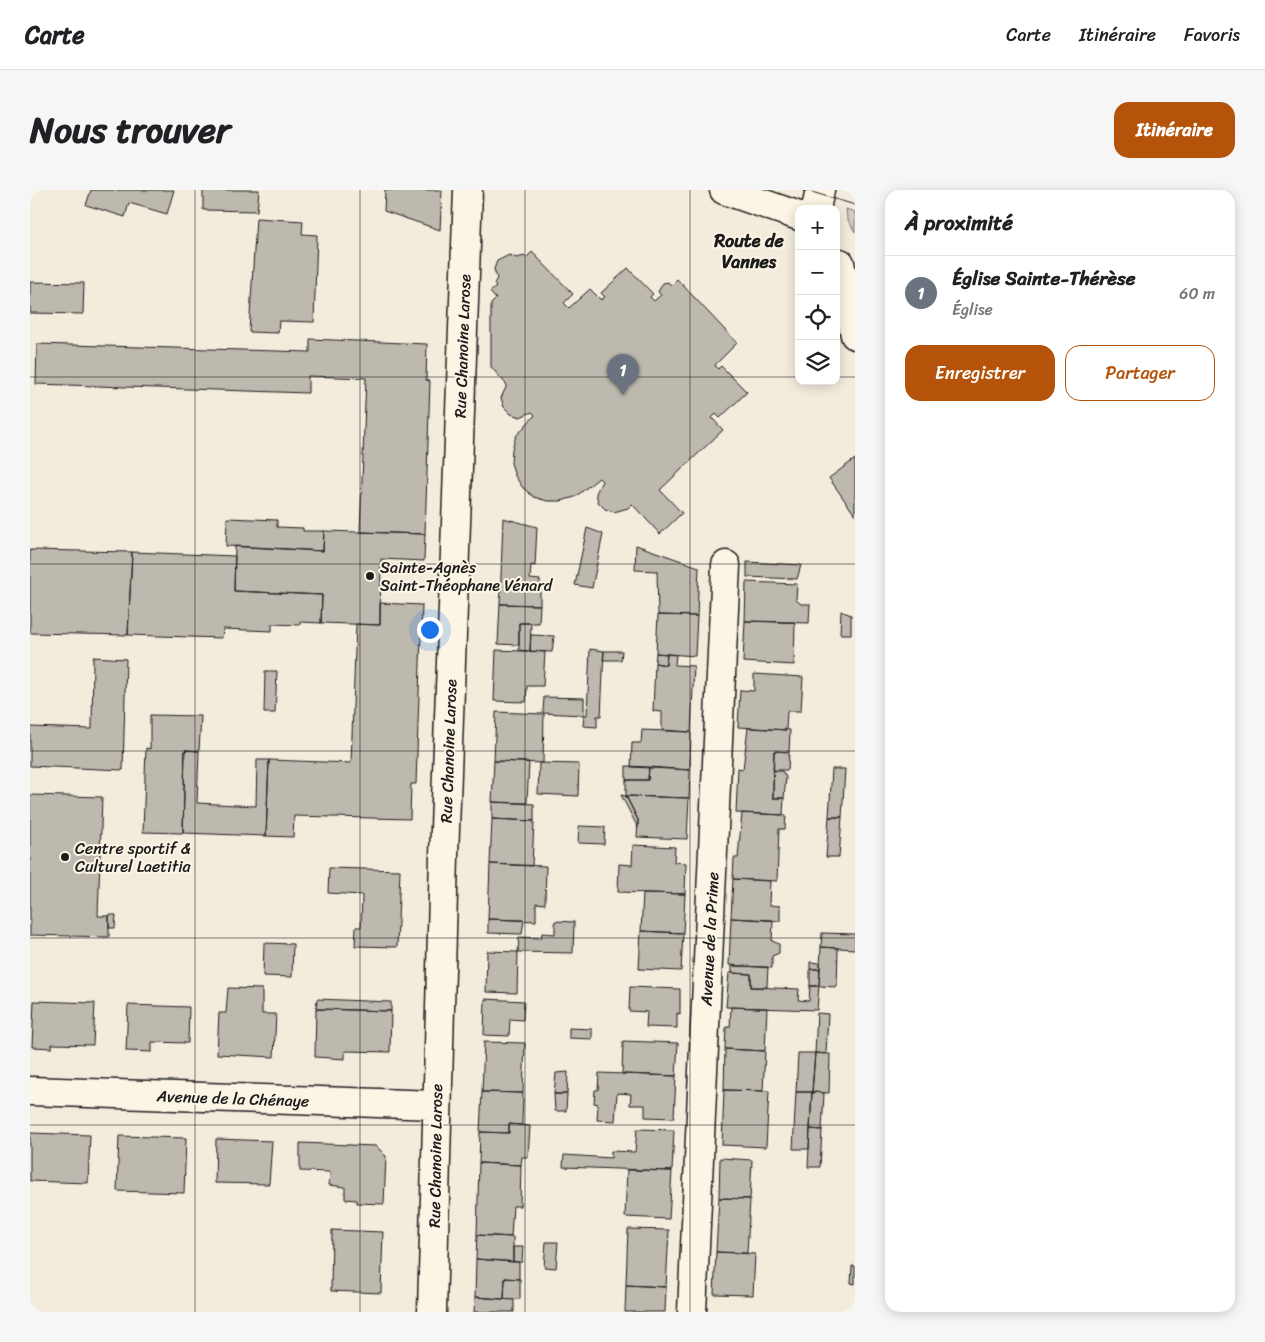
<!DOCTYPE html>
<html lang="fr">
<head>
<meta charset="utf-8">
<style>
	:root { --surface:#fff; --page:#f6f6f6; --text:#202124; --muted:#757577; --line:#e0e0e0; --accent:#b45309 }
	body { margin:0; font-family:Sriracha,sans-serif; background:var(--page); color:var(--text) }
	.controls { position:absolute; right:15px; top:15px; display:grid; overflow:hidden; border-radius:10px; box-shadow:0 2px 12px #0003 }
	.controls button { width:45px; height:45px; display:grid; place-items:center; padding:0; border:0; border-bottom:1px solid var(--line); background:var(--surface); color:var(--text); font:25px sans-serif }
	.you { position:absolute; left:399px; top:439px; width:18px; height:18px; margin:-12px; border:4px solid #fff; border-radius:50%; background:#1a73e8; box-shadow:0 0 0 8px #1a73e833 }
	.badge { display:grid; place-items:center; width:32px; height:32px; border-radius:50%; background:var(--accent); color:#fff; font-size:16px; font-weight:700 }
	.pin { position:absolute; translate:-50% -41px; filter:drop-shadow(0 1px 2px #0008) }
	.pin::after { content:''; position:absolute; top:26px; width:18px; height:15px; background:inherit; clip-path:polygon(0 0,100% 0,50% 100%) }
	.list { margin:0; padding:0; list-style:none }
	h2 { display:flex; justify-content:space-between; align-items:center; height:65px; margin:0; padding:0 20px; font-size:21px }
	h2 small { font-size:16px; font-weight:400; color:var(--muted) }
	.list li { display:grid; grid-template-columns:32px 1fr auto; gap:15px; align-items:center; box-sizing:border-box; height:75px; padding:0 20px; border-top:1px solid var(--line) }
	.list b { display:block; font-size:19px; white-space:nowrap }
	.list p { margin:0; font-size:16px; white-space:nowrap; color:var(--muted) }
	.list em { font-size:16px; font-style:normal; color:var(--muted) }
	.actions { display:flex; gap:10px; padding:15px 20px }
	.actions a { flex:1; padding:11px 0; border:1px solid var(--accent); border-radius:15px; text-align:center; font-size:18px; color:var(--accent) }
	.actions .main { background:var(--accent); color:#fff }
	.icon { flex:none; width:28px; height:28px; fill:none; stroke:currentColor; stroke-width:2; stroke-linecap:round; stroke-linejoin:round }
	.map { position:relative; flex:none; width:825px; height:1122px; overflow:hidden; border-radius:15px }
	header { display:flex; align-items:center; gap:30px; box-sizing:border-box; height:70px; padding:0 25px; background:var(--surface); border-bottom:1px solid var(--line) }
	header strong { font-size:24px }
	nav { display:flex; gap:28px; margin-inline-start:auto; font-size:18px }
	.intro { display:flex; align-items:center; justify-content:space-between; box-sizing:border-box; height:120px; padding:0 30px }
	h1 { margin:0; font-size:35px }
	.button { padding:12px 22px; border-radius:15px; background:var(--accent); color:#fff; font-size:18px; font-weight:700 }
	main { display:flex; gap:30px; padding:0 30px }
	aside { flex:1; background:var(--surface); border-radius:15px; box-shadow:0 2px 12px #0003 }
	.map>svg:first-child { display:block }
	.green { fill:#d3cec1; stroke:#78756e }
	.building { fill:#beb9ae; stroke:#1c1c1c }
	.lines { fill:none; stroke-linecap:round; stroke-linejoin:round }
	.minor-casing { stroke:#1c1c1c; stroke-width:31 }
	.secondary-casing { stroke:#1c1c1c; stroke-width:31 }
	.minor { stroke:#fcf5e5; stroke-width:28 }
	.secondary { stroke:#fcf5e5; stroke-width:28 }
	.tram { stroke:#1c1c1c; stroke-width:1 }
	.grid { fill:none; stroke:#1c1c1c; stroke-width:1; stroke-opacity:0.55 }
	.poi-dot { fill:#1c1c1c; stroke:#fcf5e5; stroke-width:2 }
	.labels { text-anchor:middle; stroke-width:4; stroke-linejoin:round; paint-order:stroke }
	.street-label { font-size:16px; fill:#1c1c1c; stroke:#fcf5e5 }
	.poi-label { font-size:16px; fill:#1c1c1c; stroke:#fcf5e5; text-anchor:start }
	.neighbourhood-label { font-size:18px; font-weight:bold; fill:#1c1c1c; stroke:#fcf5e5 }
</style>
</head>
<body>
<header>
<strong>Carte</strong>
<nav><a>Carte</a><a>Itinéraire</a><a>Favoris</a></nav>
</header>
<div class="intro"><h1>Nous trouver</h1><a class="button">Itinéraire</a></div>
<main>
<div class="map">
<svg width="825" height="1122" viewBox="0 0 825 1122">
	<rect width="100%" height="100%" fill="#f3ecdd"/>
	<filter id="ink" filterUnits="userSpaceOnUse"><feTurbulence type="fractalNoise" baseFrequency=".02" numOctaves="2"/><feDisplacementMap in="SourceGraphic" scale="10" xChannelSelector="R" yChannelSelector="G"/><feConvolveMatrix kernelMatrix="1 2 1 2 8 2 1 2 1" color-interpolation-filters="sRGB"/></filter>
	<g filter="url(#ink)">
		<path class="green" d="M 816,19 L 825,22 L 825,42 L 817,28 Z"/>
		<path class="building" d="M 61,0 L 144,0 L 137,24 L 99,13 L 95,27 L 56,15 Z
			M 173,0 L 229,0 L 227,21 L 173,20 Z
			M 355,0 L 412,0 L 410,40 L 354,21 Z
			M 226,28 L 273,31 L 272,44 L 287,45 L 284,132 L 249,131 L 248,143 L 219,142 Z
			M 502,62 L 543,104 L 534,113 L 539,118 L 560,99 L 571,110 L 575,107 L 571,103 L 598,78 L 623,104 L 620,107 L 624,111 L 631,105 L 628,102 L 633,93 L 638,92 L 641,95 L 647,89 L 707,153 L 685,175 L 688,179 L 691,176 L 717,202 L 690,228 L 686,224 L 682,228 L 693,240 L 630,300 L 652,323 L 630,344 L 602,314 L 598,318 L 584,322 L 575,319 L 568,312 L 566,303 L 572,291 L 569,288 L 545,307 L 531,311 L 517,311 L 504,307 L 493,298 L 485,286 L 481,273 L 482,259 L 486,246 L 505,225 L 502,222 L 490,227 L 481,224 L 474,217 L 471,208 L 477,195 L 461,177 L 461,114 L 466,109 L 460,102 L 466,97 L 464,94 L 467,88 L 464,79 L 467,71 L 479,65 L 487,68 L 494,66 L 496,68 Z
			M 0,92 L 54,93 L 53,124 L 0,123 Z
			M 280,149 L 397,154 L 396,190 L 400,191 L 395,344 L 330,342 L 336,188 L 278,186 L 278,203 L 6,194 L 7,154 L 280,162 Z
			M 825,269 L 825,325 L 799,288 Z
			M 197,328 L 247,330 L 247,337 L 273,338 L 273,341 L 294,341 L 293,361 L 196,356 Z
			M 473,328 L 507,337 L 505,376 L 501,375 L 500,389 L 510,390 L 510,415 L 470,414 Z
			M 557,338 L 573,344 L 562,398 L 545,395 Z
			M 294,341 L 395,344 L 394,371 L 351,369 L 350,435 L 291,433 L 292,405 L 204,401 L 205,356 L 293,361 Z
			M 606,355 L 669,377 L 667,426 L 628,425 L 627,381 L 605,380 Z
			M 0,360 L 102,362 L 98,445 L 0,443 Z
			M 102,362 L 205,366 L 204,401 L 292,405 L 291,433 L 270,432 L 270,435 L 242,434 L 242,441 L 193,439 L 192,448 L 98,445 Z
			M 717,372 L 771,375 L 767,389 L 717,387 Z
			M 716,392 L 767,394 L 766,410 L 771,414 L 780,414 L 779,433 L 715,431 Z
			M 350,413 L 392,415 L 386,594 L 381,594 L 380,629 L 264,626 L 263,647 L 236,646 L 239,570 L 321,573 L 326,434 L 350,435 Z
			M 470,414 L 510,415 L 509,433 L 489,433 L 489,455 L 468,454 Z
			M 811,421 L 821,425 L 821,444 L 810,444 Z
			M 628,425 L 667,426 L 665,466 L 626,463 Z
			M 715,431 L 765,432 L 764,475 L 713,472 Z
			M 489,433 L 501,433 L 500,461 L 489,460 Z
			M 501,445 L 524,446 L 522,462 L 500,461 Z
			M 560,459 L 574,461 L 571,526 L 567,526 L 567,537 L 553,536 L 554,525 L 557,525 Z
			M 466,460 L 515,462 L 513,496 L 497,496 L 496,512 L 464,511 Z
			M 574,461 L 592,461 L 591,470 L 573,470 Z
			M 626,463 L 637,464 L 636,475 L 625,473 Z
			M 637,464 L 646,465 L 645,475 L 664,476 L 661,542 L 632,540 L 632,522 L 623,521 L 625,473 L 636,475 Z
			M 63,467 L 96,469 L 93,580 L 0,576 L 0,537 L 62,539 Z
			M 235,481 L 247,481 L 245,523 L 234,523 Z
			M 724,484 L 773,487 L 771,521 L 757,521 L 756,540 L 708,537 L 710,500 L 724,501 Z
			M 514,507 L 554,508 L 554,525 L 513,523 Z
			M 466,522 L 514,524 L 513,573 L 464,571 Z
			M 120,525 L 171,526 L 169,561 L 155,560 L 153,643 L 113,642 L 116,558 L 120,559 Z
			M 718,538 L 760,540 L 759,562 L 744,561 L 743,608 L 754,608 L 753,625 L 706,623 L 708,578 L 713,579 Z
			M 612,540 L 661,542 L 660,580 L 601,577 L 602,553 L 611,553 Z
			M 155,560 L 169,561 L 167,613 L 226,616 L 227,570 L 239,570 L 236,646 L 153,643 Z
			M 744,561 L 759,562 L 758,580 L 743,580 Z
			M 464,571 L 499,572 L 497,613 L 462,612 Z
			M 509,573 L 549,574 L 548,606 L 508,604 Z
			M 596,576 L 619,577 L 618,590 L 596,590 Z
			M 619,577 L 660,580 L 659,608 L 596,606 L 596,590 L 618,590 Z
			M 802,579 L 815,579 L 812,627 L 799,627 Z
			M 743,581 L 752,581 L 756,587 L 754,608 L 743,608 Z
			M 0,605 L 72,607 L 68,726 L 79,726 L 79,747 L 0,745 Z
			M 591,605 L 596,606 L 608,630 L 608,638 Z
			M 596,606 L 659,608 L 657,649 L 607,647 L 608,630 Z
			M 462,612 L 504,614 L 504,631 L 462,629 Z
			M 712,623 L 756,625 L 755,639 L 749,639 L 747,691 L 703,689 L 704,668 L 708,668 Z
			M 799,627 L 812,627 L 809,667 L 796,667 Z
			M 462,629 L 504,631 L 502,676 L 460,674 Z
			M 549,636 L 575,637 L 574,654 L 548,653 Z
			M 603,655 L 645,657 L 644,672 L 656,673 L 655,704 L 588,702 L 589,674 L 602,675 Z
			M 460,674 L 516,676 L 515,714 L 506,713 L 506,731 L 458,729 Z
			M 299,678 L 370,680 L 367,757 L 325,756 L 326,737 L 331,737 L 332,705 L 298,703 Z
			M 703,689 L 740,691 L 739,715 L 750,716 L 750,731 L 701,728 Z
			M 613,703 L 655,704 L 653,743 L 611,741 Z
			M 79,725 L 86,725 L 85,738 L 79,738 Z
			M 701,728 L 743,730 L 742,751 L 749,754 L 749,763 L 742,766 L 742,778 L 699,775 Z
			M 458,729 L 494,730 L 492,744 L 458,743 Z
			M 525,731 L 544,732 L 543,763 L 488,762 L 489,747 L 511,748 L 512,743 L 525,744 Z
			M 611,741 L 653,743 L 651,781 L 609,779 Z
			M 792,743 L 825,744 L 825,759 L 791,757 Z
			M 234,753 L 263,754 L 262,787 L 233,786 Z
			M 791,757 L 808,758 L 807,797 L 789,796 Z
			M 457,761 L 488,762 L 487,803 L 456,802 Z
			M 780,772 L 790,773 L 790,779 L 780,779 Z
			M 702,776 L 738,777 L 737,797 L 721,797 L 721,784 L 702,783 Z
			M 780,779 L 790,779 L 789,796 L 780,796 Z
			M 699,783 L 721,784 L 721,797 L 769,799 L 768,810 L 779,811 L 780,796 L 789,796 L 787,820 L 696,817 Z
			M 600,797 L 650,799 L 650,824 L 647,823 L 647,838 L 616,837 L 617,822 L 599,821 Z
			M 198,798 L 232,799 L 232,824 L 246,824 L 244,867 L 187,864 L 189,823 L 196,823 Z
			M 287,809 L 361,812 L 361,821 L 286,819 Z
			M 455,809 L 494,811 L 493,830 L 480,829 L 479,846 L 454,845 Z
			M 4,811 L 65,813 L 63,855 L 22,854 L 22,858 L 2,857 Z
			M 98,815 L 159,817 L 158,853 L 122,852 L 122,862 L 96,861 Z
			M 701,817 L 737,818 L 735,861 L 695,859 L 696,837 L 700,837 Z
			M 286,819 L 361,821 L 360,862 L 315,861 L 315,869 L 285,867 Z
			M 787,823 L 798,824 L 796,864 L 785,863 Z
			M 539,838 L 562,839 L 562,849 L 539,848 Z
			M 593,851 L 648,853 L 646,886 L 592,884 Z
			M 454,852 L 495,853 L 493,903 L 452,902 Z
			M 695,859 L 735,861 L 733,901 L 694,900 Z
			M 768,863 L 785,863 L 782,902 L 766,902 Z
			M 785,863 L 800,864 L 799,903 L 782,902 Z
			M 538,882 L 537,904 L 524,904 L 526,883 Z
			M 569,883 L 646,886 L 644,928 L 615,927 L 615,915 L 600,915 L 601,904 L 587,903 L 585,931 L 567,930 L 568,914 L 564,913 L 565,900 L 568,900 Z
			M 694,900 L 739,901 L 736,957 L 692,955 Z
			M 452,902 L 493,903 L 492,935 L 479,934 L 479,943 L 450,942 Z
			M 766,902 L 782,902 L 779,959 L 763,959 Z
			M 782,902 L 794,903 L 792,940 L 780,939 Z
			M 524,904 L 537,904 L 536,921 L 525,921 Z
			M 479,934 L 500,936 L 498,967 L 492,967 L 491,975 L 449,973 L 450,942 L 479,943 Z
			M 607,939 L 644,940 L 642,981 L 533,977 L 534,965 L 581,968 L 581,961 L 605,962 Z
			M 780,939 L 792,940 L 790,977 L 778,977 Z
			M 0,943 L 60,945 L 58,993 L 0,991 Z
			M 89,946 L 156,948 L 154,1003 L 87,1001 Z
			M 186,949 L 242,951 L 239,994 L 185,993 Z
			M 270,953 L 346,956 L 356,966 L 354,1014 L 327,1013 L 327,1010 L 315,1009 L 315,997 L 299,995 L 300,982 L 270,981 Z
			M 690,968 L 722,970 L 720,1009 L 689,1008 Z
			M 449,973 L 491,975 L 490,1016 L 483,1016 L 481,1047 L 447,1045 Z
			M 597,980 L 642,981 L 639,1029 L 595,1027 Z
			M 689,1008 L 720,1009 L 717,1063 L 686,1062 Z
			M 598,1039 L 639,1040 L 636,1097 L 596,1095 Z
			M 302,1040 L 353,1042 L 351,1103 L 301,1101 Z
			M 447,1045 L 483,1047 L 483,1072 L 446,1069 Z
			M 516,1052 L 528,1052 L 526,1078 L 514,1077 Z
			M 483,1057 L 493,1057 L 492,1072 L 483,1072 Z
			M 686,1062 L 725,1064 L 723,1105 L 684,1104 Z
			M 446,1069 L 489,1072 L 489,1089 L 475,1088 L 474,1109 L 445,1107 Z
			M 822,1076 L 825,1076 L 825,1094 L 821,1093 Z
			M 475,1088 L 490,1089 L 490,1109 L 474,1109 Z
			M 596,1095 L 636,1097 L 635,1122 L 595,1122 Z
			M 445,1107 L 484,1110 L 484,1122 L 444,1122 Z"/>
		<g class="lines">
			<defs>
				<path id="minor" d="M 0,901 L 406,915
					M 402,1122 L 414,666 L 438,0
					M 662,1122 L 696,375"/>
				<path id="secondary" d="M 694,0 L 769,26
					M 786,19 L 790,0
					M 810,73 L 825,145"/>
			</defs>
			<use href="#minor" class="minor-casing"/>
			<use href="#secondary" class="secondary-casing"/>
			<use href="#minor" class="minor"/>
			<use href="#secondary" class="secondary"/>
			<path class="tram" d="M 775,0 L 825,15"/>
		</g>
	</g>
	<path class="grid" d="M 165,0 L 165,1122M 330,0 L 330,1122M 495,0 L 495,1122M 660,0 L 660,1122M 0,187 L 769,187M 806,187 L 825,187M 0,374 L 825,374M 0,561 L 825,561M 0,748 L 825,748M 0,935 L 825,935"/>
	<g class="poi-dot">
		<circle cx="340" cy="386" r="5"/>
		<circle cx="35" cy="667" r="5"/>
	</g>
	<g class="labels">
		<g class="street-label">
			<text transform="translate(432 156) rotate(-88)" y="6">Rue Chanoine Larose</text>
			<text transform="translate(418 561) rotate(-88)" y="6">Rue Chanoine Larose</text>
			<text transform="translate(679 749) rotate(-87)" y="6">Avenue de la Prime</text>
			<text transform="translate(203 908) rotate(2)" y="6">Avenue de la Chénaye</text>
			<text transform="translate(405 966) rotate(-89)" y="6">Rue Chanoine Larose</text>
		</g>
		<g class="poi-label">
			<text x="350" y="383">Sainte-Agnès<tspan x="350" dy="18">Saint-Théophane Vénard</tspan></text>
			<text x="45" y="664">Centre sportif &amp;<tspan x="45" dy="18">Culturel Laetitia</tspan></text>
		</g>
		<g class="neighbourhood-label">
			<text x="719" y="57">Route de<tspan x="719" dy="21">Vannes</tspan></text>
		</g>
	</g>
</svg>
<div class="controls">
<button>+</button>
<button>−</button>
<button><svg class="icon" aria-label="locate" viewBox="0 0 24 24"><circle cx="12" cy="12" r="6"/><path d="M12 2v4M12 18v4M2 12h4M18 12h4"/></svg></button>
<button><svg class="icon" aria-label="layers" viewBox="0 0 24 24"><path d="M12 4l9 5-9 5-9-5zM3 14l9 5 9-5"/></svg></button>
</div>
<div class="you"></div>
<div class="pin badge" style="left:593px;top:205px;background:#6b7280">1</div>
</div>
<aside>
<h2>À proximité<small></small></h2>
<ul class="list">
<li><span class="badge" style="background:#6b7280">1</span><div><b>Église Sainte-Thérèse</b><p>Église</p></div><em>60 m</em></li>
</ul>
<div class="actions"><a class="main">Enregistrer</a><a>Partager</a></div>
</aside>
</main>
</body>
</html>
